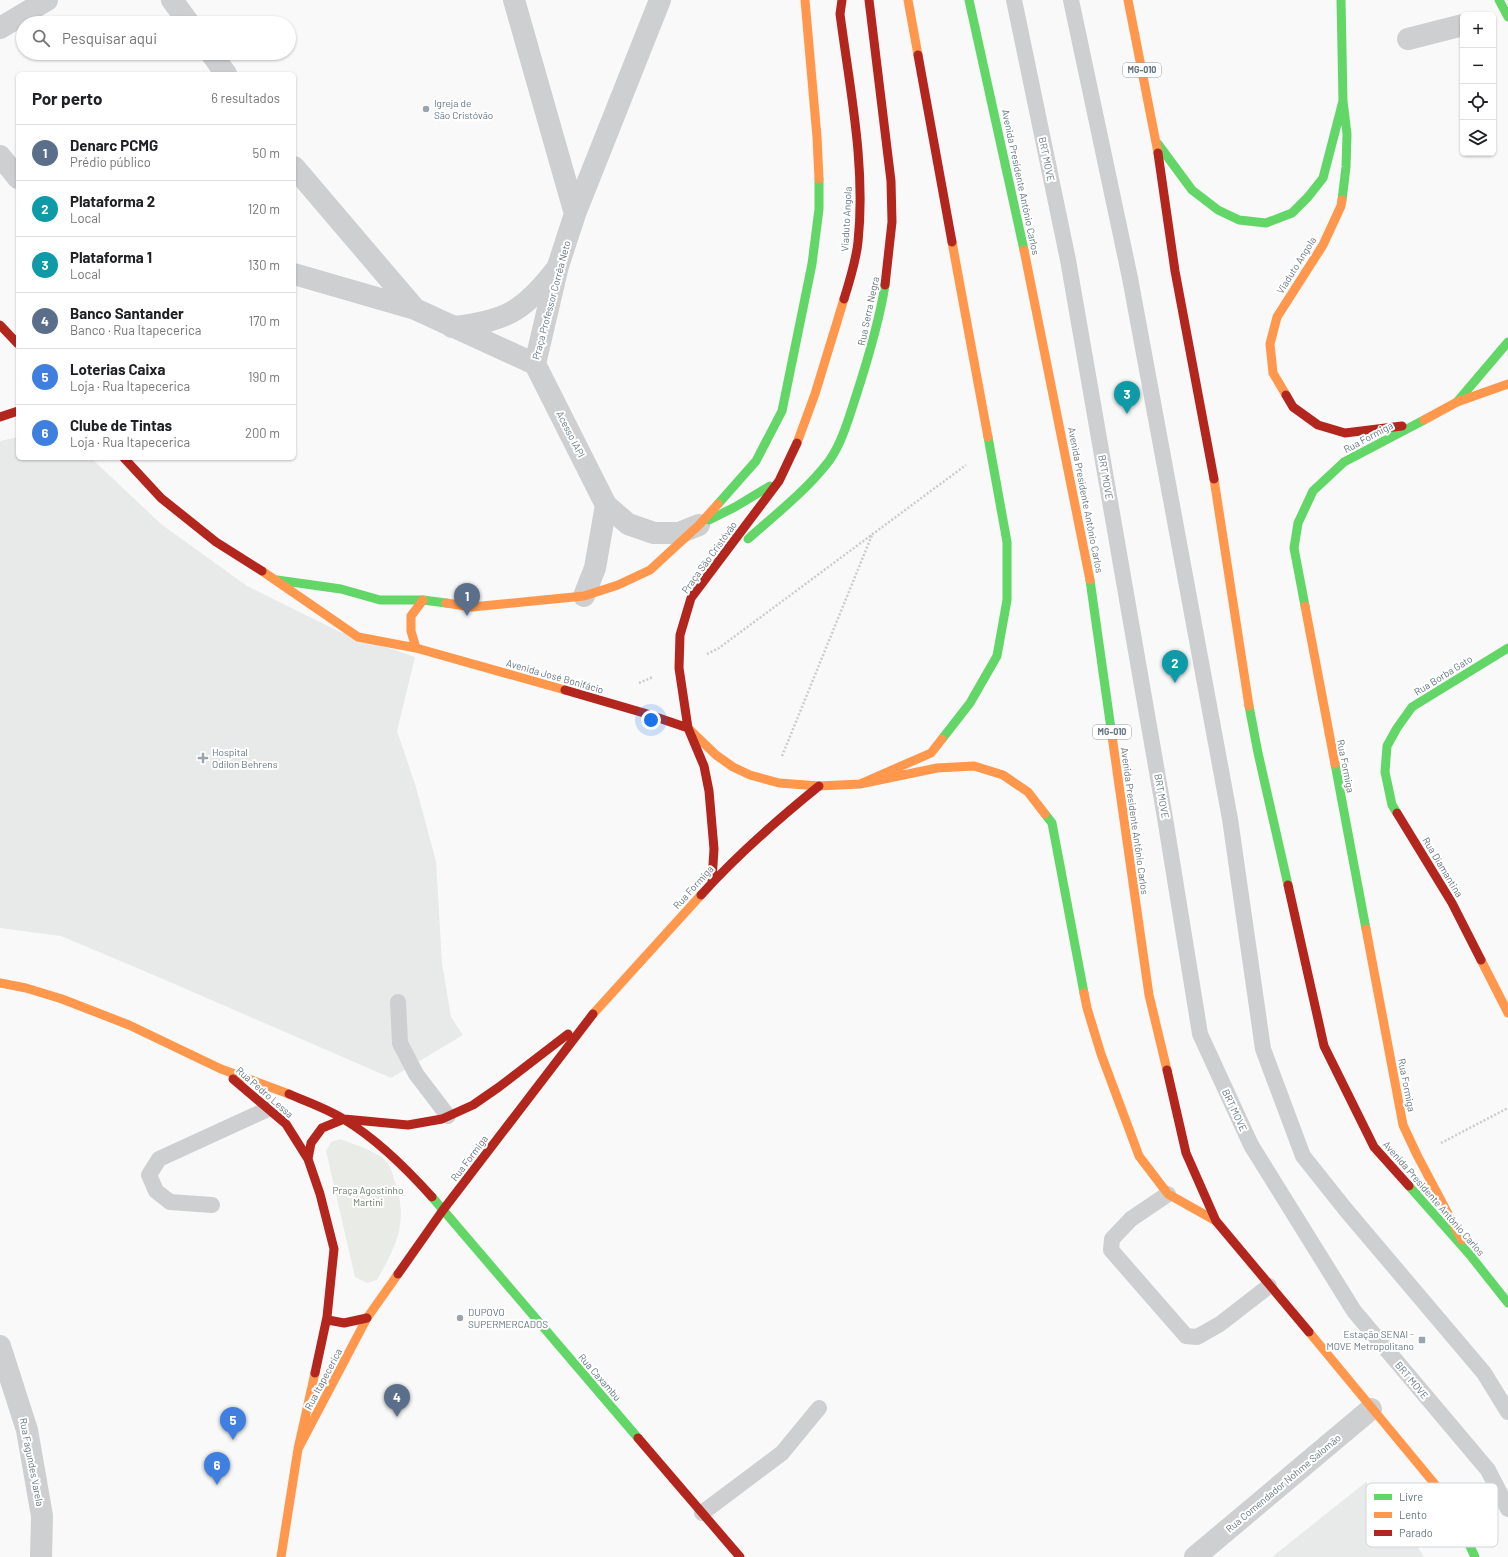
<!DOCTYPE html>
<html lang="pt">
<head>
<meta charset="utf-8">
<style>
	:root { --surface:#fff; --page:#f2f2f2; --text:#202124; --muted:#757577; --line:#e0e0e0; --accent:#0b8043 }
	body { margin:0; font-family:Barlow,sans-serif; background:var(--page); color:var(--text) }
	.controls { position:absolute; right:12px; top:12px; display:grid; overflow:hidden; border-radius:6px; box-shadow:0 1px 3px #0004 }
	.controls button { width:36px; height:36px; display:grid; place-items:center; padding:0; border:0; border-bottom:1px solid var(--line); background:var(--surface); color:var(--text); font:20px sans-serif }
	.you { position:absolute; left:651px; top:720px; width:14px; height:14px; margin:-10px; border:3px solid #fff; border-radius:50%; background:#1a73e8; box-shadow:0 0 0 6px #1a73e833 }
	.badge { display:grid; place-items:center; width:26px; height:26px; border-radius:50%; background:var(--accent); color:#fff; font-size:13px; font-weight:700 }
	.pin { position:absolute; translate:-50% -33px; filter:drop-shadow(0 1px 2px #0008) }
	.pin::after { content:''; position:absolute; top:21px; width:14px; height:12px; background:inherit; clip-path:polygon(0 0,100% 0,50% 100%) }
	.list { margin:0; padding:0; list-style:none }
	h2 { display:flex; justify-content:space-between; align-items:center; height:52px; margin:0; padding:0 16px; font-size:17px }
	h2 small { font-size:13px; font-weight:400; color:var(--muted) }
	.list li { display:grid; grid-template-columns:26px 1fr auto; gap:12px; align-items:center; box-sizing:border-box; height:56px; padding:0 16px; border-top:1px solid var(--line) }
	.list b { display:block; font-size:15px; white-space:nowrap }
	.list p { margin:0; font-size:13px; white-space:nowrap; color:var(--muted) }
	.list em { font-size:13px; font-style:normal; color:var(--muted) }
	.icon { flex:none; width:22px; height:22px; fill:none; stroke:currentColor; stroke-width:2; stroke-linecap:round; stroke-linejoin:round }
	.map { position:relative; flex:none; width:1508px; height:1557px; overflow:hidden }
	.search { position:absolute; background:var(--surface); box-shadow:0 1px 3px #0004; left:16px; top:16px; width:280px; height:44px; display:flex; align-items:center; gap:10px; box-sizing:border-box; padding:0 14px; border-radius:22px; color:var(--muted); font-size:15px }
	.panel { position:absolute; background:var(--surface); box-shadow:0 1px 3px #0004; left:16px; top:72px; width:280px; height:388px; border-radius:6px }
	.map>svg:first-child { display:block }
	.built { fill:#e8e9e9 }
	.green { fill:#e8ebe6 }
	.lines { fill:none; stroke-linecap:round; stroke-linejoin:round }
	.path { stroke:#cbcccd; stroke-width:2.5; stroke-dasharray:2 2; stroke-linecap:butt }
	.lane { stroke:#cecfd0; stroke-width:16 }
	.street { stroke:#cecfd0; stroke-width:22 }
	.fast { stroke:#63d668; stroke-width:9 }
	.slow { stroke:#ff974d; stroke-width:9 }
	.jam { stroke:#b3261e; stroke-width:9 }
	.poi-dot { fill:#99a4ac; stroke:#fff; stroke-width:1.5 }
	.labels { text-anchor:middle; stroke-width:4; stroke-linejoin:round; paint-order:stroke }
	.shield { fill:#fff; stroke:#939fa8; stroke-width:1 }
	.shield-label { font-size:9px; font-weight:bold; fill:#657683 }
	.poi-label { font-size:10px; fill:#657683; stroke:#fff; text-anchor:start }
	.street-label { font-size:10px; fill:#657683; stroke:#fff }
	.park-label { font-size:10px; fill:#687a64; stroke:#fff }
	.key { fill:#fff; stroke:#d1d6da; stroke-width:1 }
	.key-label { font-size:11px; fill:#657683 }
</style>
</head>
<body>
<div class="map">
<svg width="1508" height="1557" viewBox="0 0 1508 1557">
	<rect width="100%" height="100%" fill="#f9f9f9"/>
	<path class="built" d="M 18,437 L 18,458 L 91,458 L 161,524 L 247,586 L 338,631 L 415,657 L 397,731 L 415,784 L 436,861 L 442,963 L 451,1017 L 463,1035 L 391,1078 L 156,976 L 61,936 L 0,928 L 0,441 Z
		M 1366,1482 L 1411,1536 L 1424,1557 L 1272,1557 Z"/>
	<path class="green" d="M 340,1139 C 353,1144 379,1152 387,1162 C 391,1167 393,1176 395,1182 C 409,1222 396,1246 377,1280 L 367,1283 L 355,1277 L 326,1151 L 331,1142 Z"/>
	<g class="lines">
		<path class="path" d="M 707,654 L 719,648 L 966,465
			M 639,683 L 653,677
			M 782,756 L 872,535
			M 1441,1143 L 1508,1108"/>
		<path class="lane" d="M 1014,0 L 1068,260 L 1165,818 L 1200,1034 L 1251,1145 L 1354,1311 L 1488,1470 L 1508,1509
			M 1071,0 L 1130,278 L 1230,819 L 1263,1049 L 1303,1156 L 1346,1210 L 1484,1373 L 1508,1412
			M 398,1002 L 400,1043 L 416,1074 L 448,1116
			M 1168,1194 L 1131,1219 L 1112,1239 L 1111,1250 L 1186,1336 L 1197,1337 L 1220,1324 L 1269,1286
			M 212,1205 L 170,1202 L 156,1191 L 149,1175 L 159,1159 L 268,1109
			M 702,1513 L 782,1453 L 819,1408"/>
		<path class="street" d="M 172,0 L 189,23
			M 514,0 L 575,214
			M 0,28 L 47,0
			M 1408,39 L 1463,25
			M 211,53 L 226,74
			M 0,156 L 18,178
			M 294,167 L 415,309 L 535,364 L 558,266 L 575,214 L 660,0
			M 294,274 L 415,309
			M 452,327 C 503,322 523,312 554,272
			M 535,364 L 606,505 L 628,524 L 654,533 L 679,533 L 699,525
			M 584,596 L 595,568 L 606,505
			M 0,1346 L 27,1430 L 42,1516 L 41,1557
			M 1195,1557 L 1371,1409"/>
		<path class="fast" d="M 969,0 L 1024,250
			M 1341,0 L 1343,101 L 1347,134 L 1346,167 L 1342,200
			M 1499,0 L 1508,17
			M 1158,144 L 1192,190 L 1218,210 L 1239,220 L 1266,223 L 1292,213 L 1308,197 L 1323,178 L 1343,101
			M 1457,402 L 1508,342
			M 718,504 L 756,461 L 782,411 L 812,264 L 819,209 L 819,179
			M 709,520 L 735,507 L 770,486
			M 748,539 C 776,514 806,491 829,461 C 842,443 849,417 856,396 C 868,359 879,323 885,285
			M 277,580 L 341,589 L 380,600 L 423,600 L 446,603
			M 1090,580 L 1112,736
			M 1305,606 L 1294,548 L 1298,523 L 1313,491 L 1344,462 L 1424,420
			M 1249,706 L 1258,753 L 1288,885
			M 942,739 L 970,703 L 997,656 L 1007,600 L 1007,542 L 988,437
			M 1335,764 L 1366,929
			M 1397,813 L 1392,805 L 1385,772 L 1387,746 L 1397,728 L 1412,707 L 1508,648
			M 1045,814 L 1052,823 L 1084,993
			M 1409,1186 L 1470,1255 L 1508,1303
			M 432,1197 L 638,1438
			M 1443,1494 L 1448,1499 L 1475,1557"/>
		<path class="slow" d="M 805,0 L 817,137 L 819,179
			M 908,0 L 918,55
			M 1128,0 L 1158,153
			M 952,242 L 988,437
			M 1024,250 L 1090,580
			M 1286,395 L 1273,373 L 1270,344 L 1277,317 L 1323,245 L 1341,206 L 1342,200
			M 1424,420 L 1457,402 L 1508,384
			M 797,443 L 815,394 L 844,299
			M 1214,479 L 1249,706
			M 262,571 L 358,637 L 416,648 L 565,690
			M 446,603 L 472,607 L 584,596 L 618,585 L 650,570 L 699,525 L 718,504
			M 1305,606 L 1335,764
			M 416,648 L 411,631 L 411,616 L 423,600
			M 688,728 L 716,755 L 733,767 L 750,775 L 779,783 L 819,786 L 860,784 L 931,753 L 942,739
			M 1112,736 L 1149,995 L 1167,1070
			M 860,784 L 937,768 L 974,766 L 1003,775 L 1028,792 L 1045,814
			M 1366,929 L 1403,1125 L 1417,1155 L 1462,1240
			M 1481,960 L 1508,1013
			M 0,983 L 26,988 L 62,999 L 129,1025 L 221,1069 L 289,1094
			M 1084,993 L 1087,1008 L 1101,1054 L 1139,1156 L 1168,1194 L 1216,1221
			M 593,1014 L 701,895
			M 1309,1332 L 1443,1494
			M 298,1449 L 367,1318 L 398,1274
			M 281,1557 L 298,1449 L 315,1373"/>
		<path class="jam" d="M 842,0 L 840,14 C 850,90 866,166 858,242 C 856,261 850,280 844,299
			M 869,0 L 891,181 L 892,222 L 885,285
			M 918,55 L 952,242
			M 1158,153 L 1175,271 L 1214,479
			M 0,325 L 18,344
			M 1286,395 L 1293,407 L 1318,425 L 1345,433 L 1402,426
			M 0,417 L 18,411
			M 124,458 L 161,498 L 216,542 L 262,571
			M 565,690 L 644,713 L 688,728 L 704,766 L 709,791 L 714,849 L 712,881
			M 688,728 L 679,668 L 680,635 L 691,598 L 779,481 L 797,443
			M 1397,813 L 1452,903 L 1481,960
			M 1288,885 L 1324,1046 L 1374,1147 L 1409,1186
			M 701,895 C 737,855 777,820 819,786
			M 1167,1070 L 1186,1153 L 1216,1221 L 1309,1332
			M 233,1079 L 286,1124 L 308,1159 L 320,1194 L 334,1249 L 327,1317 L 315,1373
			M 289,1094 C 307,1102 328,1109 345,1120 C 378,1140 406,1168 432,1197
			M 308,1159 L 311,1143 L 322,1128 L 344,1119 L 408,1125 L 442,1119 L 473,1105 L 499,1087 L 568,1034
			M 398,1274 L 443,1210 L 593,1014
			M 327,1317 L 328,1320 L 344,1323 L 367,1318
			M 638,1438 L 740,1557"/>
	</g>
	<g class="poi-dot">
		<circle cx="426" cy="109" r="4"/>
		<path d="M201 752h4v4h4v4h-4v4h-4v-4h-4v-4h4z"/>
		<circle cx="460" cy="1318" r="4"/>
		<rect x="1418" y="1336" width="8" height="8" rx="2"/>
	</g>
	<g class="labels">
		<g class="shield">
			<rect x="1123" y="63" width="38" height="14" rx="3"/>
			<rect x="1093" y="725" width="38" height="14" rx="3"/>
		</g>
		<g class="shield-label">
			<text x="1142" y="73">MG-010</text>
			<text x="1112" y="735">MG-010</text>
		</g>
		<g class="poi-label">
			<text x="434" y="107">Igreja de<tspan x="434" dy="12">São Cristóvão</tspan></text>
			<text x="212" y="756">Hospital<tspan x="212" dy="12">Odilon Behrens</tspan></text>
			<text x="468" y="1316">DUPOVO<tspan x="468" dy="12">SUPERMERCADOS</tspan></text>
			<text x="1414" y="1338" text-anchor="end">Estação SENAI -<tspan x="1414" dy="12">MOVE Metropolitano</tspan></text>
		</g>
		<g class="street-label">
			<text transform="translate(1047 159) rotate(78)" y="4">BRT MOVE</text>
			<text transform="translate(1021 182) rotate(78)" y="4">Avenida Presidente Antônio Carlos</text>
			<text transform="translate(846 219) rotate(-87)" y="4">Viaduto Angola</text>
			<text transform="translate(1296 265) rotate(-58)" y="4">Viaduto Angola</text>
			<text transform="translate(551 300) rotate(-75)" y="4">Praça Professor Corrêa Neto</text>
			<text transform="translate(868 311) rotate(-78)" y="4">Rua Serra Negra</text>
			<text transform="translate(571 434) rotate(63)" y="4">Acesso IAPI</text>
			<text transform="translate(1368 437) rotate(-28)" y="4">Rua Formiga</text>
			<text transform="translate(1106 477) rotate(80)" y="4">BRT MOVE</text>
			<text transform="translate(1086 500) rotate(79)" y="4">Avenida Presidente Antônio Carlos</text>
			<text transform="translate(709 557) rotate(-54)" y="4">Praça São Cristóvão</text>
			<text transform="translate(1443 675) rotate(-32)" y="4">Rua Borba Gato</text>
			<text transform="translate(555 676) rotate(16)" y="4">Avenida José Bonifácio</text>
			<text transform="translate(1346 766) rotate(79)" y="4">Rua Formiga</text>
			<text transform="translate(1162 796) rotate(80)" y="4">BRT MOVE</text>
			<text transform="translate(1135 821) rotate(82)" y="4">Avenida Presidente Antônio Carlos</text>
			<text transform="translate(1443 867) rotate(59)" y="4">Rua Diamantina</text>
			<text transform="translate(693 887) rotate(-48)" y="4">Rua Formiga</text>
			<text transform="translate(1407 1085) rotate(79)" y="4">Rua Formiga</text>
			<text transform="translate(265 1092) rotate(41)" y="4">Rua Pedro Lessa</text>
			<text transform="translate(1235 1110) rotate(65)" y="4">BRT MOVE</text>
			<text transform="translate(469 1158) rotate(-53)" y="4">Rua Formiga</text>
			<text transform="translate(1434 1198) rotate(49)" y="4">Avenida Presidente Antônio Carlos</text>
			<text transform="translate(600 1377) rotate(49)" y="4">Rua Caxambu</text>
			<text transform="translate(323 1379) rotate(-62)" y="4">Rua Itapecerica</text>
			<text transform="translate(1412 1380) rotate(50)" y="4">BRT MOVE</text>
			<text transform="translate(32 1462) rotate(79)" y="4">Rua Fagundes Varela</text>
			<text transform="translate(1283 1483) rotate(-40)" y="4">Rua Comendador Nohme Salomão</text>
		</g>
		<g class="park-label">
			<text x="368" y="1194">Praça Agostinho<tspan x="368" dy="12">Martini</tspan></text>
		</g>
	</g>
	<rect x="1366" y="1483" width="132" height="64" rx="6" class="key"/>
	<rect x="1374" y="1494" width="18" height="6" fill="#63d668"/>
	<rect x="1374" y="1512" width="18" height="6" fill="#ff974d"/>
	<rect x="1374" y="1530" width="18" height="6" fill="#b3261e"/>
	<g class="key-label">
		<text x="1399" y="1501">Livre</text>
		<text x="1399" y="1519">Lento</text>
		<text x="1399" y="1537">Parado</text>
	</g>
</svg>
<div class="controls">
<button>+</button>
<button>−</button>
<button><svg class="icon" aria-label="locate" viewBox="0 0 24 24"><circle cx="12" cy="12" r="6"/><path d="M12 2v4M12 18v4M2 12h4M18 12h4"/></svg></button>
<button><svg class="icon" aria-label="layers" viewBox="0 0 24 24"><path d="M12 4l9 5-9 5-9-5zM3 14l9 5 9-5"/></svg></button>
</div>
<div class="you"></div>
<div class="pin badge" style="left:467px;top:616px;background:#5c6f8a">1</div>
<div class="pin badge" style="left:1175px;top:683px;background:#0f9aa8">2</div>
<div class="pin badge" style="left:1127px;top:414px;background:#0f9aa8">3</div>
<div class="pin badge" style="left:397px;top:1417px;background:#5c6f8a">4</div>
<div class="pin badge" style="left:233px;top:1440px;background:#3f7fe0">5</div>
<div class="pin badge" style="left:217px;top:1485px;background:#3f7fe0">6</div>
<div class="search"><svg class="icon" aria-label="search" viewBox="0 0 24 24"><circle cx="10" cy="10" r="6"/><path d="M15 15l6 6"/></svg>Pesquisar aqui</div>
<section class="panel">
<h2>Por perto<small>6 resultados</small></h2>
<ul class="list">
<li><span class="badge" style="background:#5c6f8a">1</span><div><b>Denarc PCMG</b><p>Prédio público</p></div><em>50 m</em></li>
<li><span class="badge" style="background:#0f9aa8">2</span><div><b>Plataforma 2</b><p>Local</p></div><em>120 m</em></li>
<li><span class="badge" style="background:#0f9aa8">3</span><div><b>Plataforma 1</b><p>Local</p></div><em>130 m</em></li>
<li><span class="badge" style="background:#5c6f8a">4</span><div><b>Banco Santander</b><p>Banco · Rua Itapecerica</p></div><em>170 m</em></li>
<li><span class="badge" style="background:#3f7fe0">5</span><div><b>Loterias Caixa</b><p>Loja · Rua Itapecerica</p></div><em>190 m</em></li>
<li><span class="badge" style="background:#3f7fe0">6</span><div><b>Clube de Tintas</b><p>Loja · Rua Itapecerica</p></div><em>200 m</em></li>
</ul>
</section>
</div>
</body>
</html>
